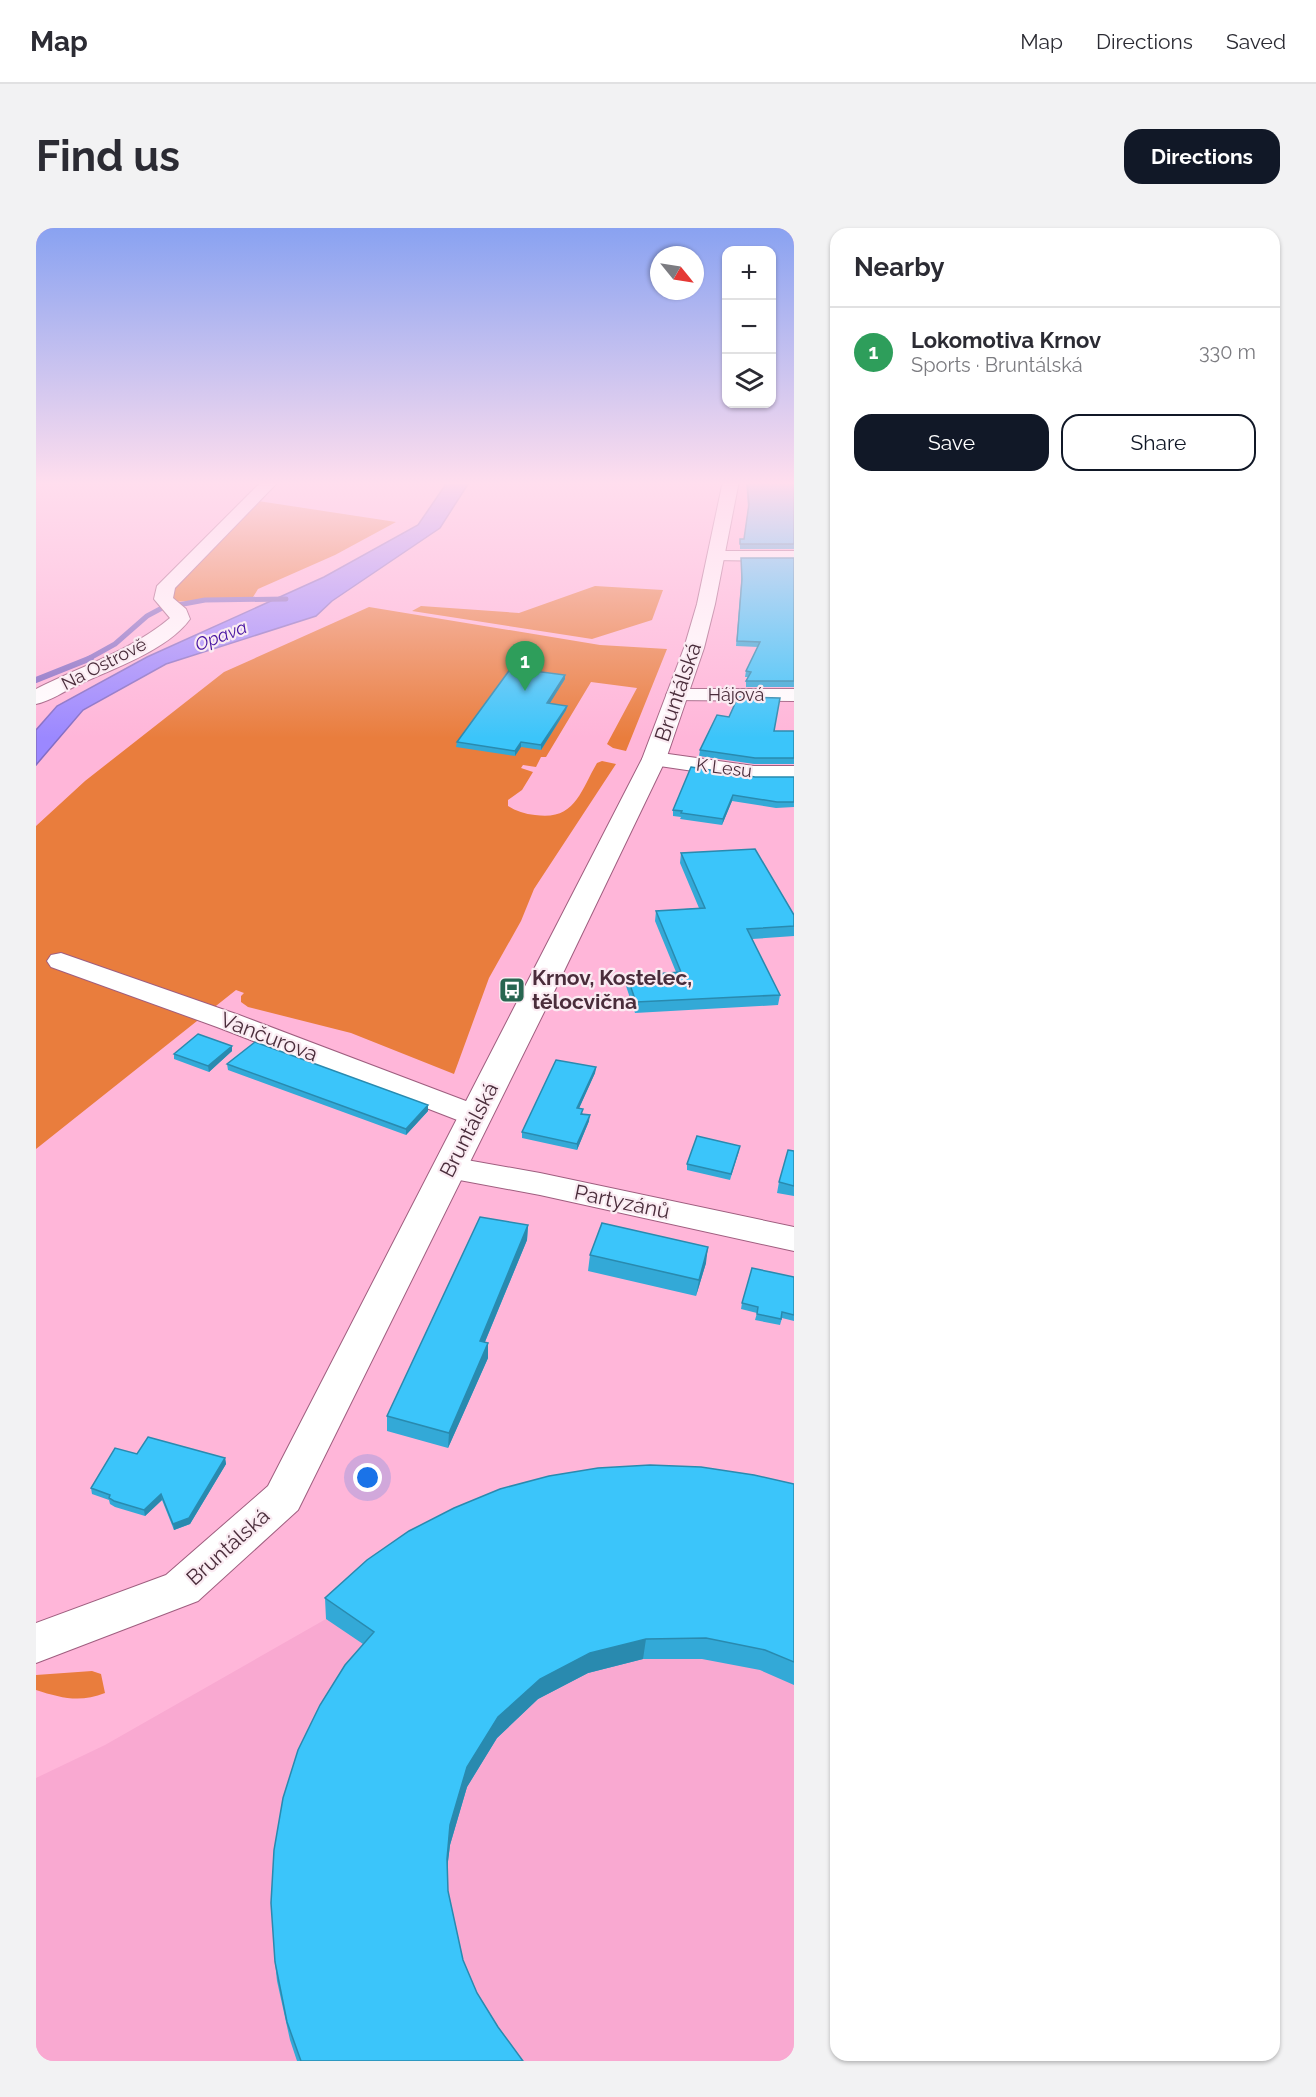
<!DOCTYPE html>
<html lang="en">
<head>
<meta charset="utf-8">
<style>
	:root { --surface:#fff; --page:#f2f2f3; --text:#2b2b33; --muted:#7c7c81; --line:#e1e1e2; --accent:#111827 }
	body { margin:0; font-family:Raleway,sans-serif; background:var(--page); color:var(--text) }
	.controls { position:absolute; right:18px; top:18px; display:grid; overflow:hidden; border-radius:12px; box-shadow:0 2px 4px #0004 }
	.controls button { width:54px; height:54px; display:grid; place-items:center; padding:0; border:0; border-bottom:2px solid var(--line); background:var(--surface); color:var(--text); font:30px sans-serif }
	.compass { position:absolute; left:614px; top:18px; width:54px; height:54px; border-radius:50%; background:var(--surface); box-shadow:0 2px 4px #0004; rotate:120deg }
	.you { position:absolute; left:332px; top:1250px; width:21px; height:21px; margin:-15px; border:4px solid #fff; border-radius:50%; background:#1a73e8; box-shadow:0 0 0 9px #1a73e833 }
	.badge { display:grid; place-items:center; width:39px; height:39px; border-radius:50%; background:var(--accent); color:#fff; font-size:20px; font-weight:700 }
	.pin { position:absolute; translate:-50% -50px; filter:drop-shadow(0 2px 3px #0008) }
	.pin::after { content:''; position:absolute; top:32px; width:21px; height:18px; background:inherit; clip-path:polygon(0 0,100% 0,50% 100%) }
	.list { margin:0; padding:0; list-style:none }
	h2 { display:flex; justify-content:space-between; align-items:center; height:78px; margin:0; padding:0 24px; font-size:26px }
	h2 small { font-size:20px; font-weight:400; color:var(--muted) }
	.list li { display:grid; grid-template-columns:39px 1fr auto; gap:18px; align-items:center; box-sizing:border-box; height:90px; padding:0 24px; border-top:2px solid var(--line) }
	.list b { display:block; font-size:22px; white-space:nowrap }
	.list p { margin:0; font-size:20px; white-space:nowrap; color:var(--muted) }
	.list em { font-size:20px; font-style:normal; color:var(--muted) }
	.actions { display:flex; gap:12px; padding:18px 24px }
	.actions a { flex:1; padding:14px 0; border:2px solid var(--accent); border-radius:18px; text-align:center; font-size:21px; color:var(--accent) }
	.actions .main { background:var(--accent); color:#fff }
	.icon { flex:none; width:33px; height:33px; fill:none; stroke:currentColor; stroke-width:2; stroke-linecap:round; stroke-linejoin:round }
	.map { position:relative; flex:none; width:758px; height:1833px; overflow:hidden; border-radius:18px }
	header { display:flex; align-items:center; gap:36px; box-sizing:border-box; height:84px; padding:0 30px; background:var(--surface); border-bottom:2px solid var(--line) }
	header strong { font-size:28px }
	nav { display:flex; gap:33px; margin-inline-start:auto; font-size:21px }
	.intro { display:flex; align-items:center; justify-content:space-between; box-sizing:border-box; height:144px; padding:0 36px }
	h1 { margin:0; font-size:42px }
	.button { padding:15px 27px; border-radius:18px; background:var(--accent); color:#fff; font-size:21px; font-weight:700 }
	main { display:flex; gap:36px; padding:0 36px }
	aside { flex:1; background:var(--surface); border-radius:18px; box-shadow:0 2px 4px #0004 }
	.map>svg:first-child { display:block }
	.built { fill:#f9a9d1 }
	.green { fill:#e97d3d }
	.water { fill:#9b88ff; stroke:#836dc4; stroke-width:1.5 }
	.lines { fill:none; stroke-linecap:round; stroke-linejoin:round }
	.stream-far1 { stroke:#836dc4; stroke-width:5 }
	.stream { stroke:#836dc4; stroke-width:6 }
	.minor-casing { stroke:#9f5e7f; stroke-width:2 }
	.major-casing { stroke:#9f5e7f; stroke-width:2 }
	.minor { fill:#fff; fill-rule:evenodd }
	.major { fill:#fff; fill-rule:evenodd }
	.wall { fill:#33a9d7 }
	.shaded-wall { fill:#298aaf }
	.building { fill:#3bc5fa; stroke:#298aaf; stroke-width:1.5 }
	.labels { text-anchor:middle; stroke-width:4.5; stroke-linejoin:round; paint-order:stroke }
	.far-water-label { font-size:18px; font-style:italic; fill:#4512a1; stroke:#faebf2 }
	.far-street-label { font-size:18px; fill:#4a2d3b; stroke:#faebf2 }
	.street-label { font-size:21px; fill:#4a2d3b; stroke:#faebf2 }
	.poi-label { font-size:21px; font-weight:bold; fill:#4a2d3b; stroke:#faebf2; text-anchor:start }
</style>
</head>
<body>
<header>
<strong>Map</strong>
<nav><a>Map</a><a>Directions</a><a>Saved</a></nav>
</header>
<div class="intro"><h1>Find us</h1><a class="button">Directions</a></div>
<main>
<div class="map">
<svg width="758" height="1833" viewBox="0 0 758 1833">
	<rect width="100%" height="100%" fill="#ffb6d9"/>
	<path class="built" d="M 758,1278 L 758,1833 L 0,1833 L 0,1550 L 69,1517 L 290,1391 L 332,1353 Z"/>
	<path class="green" d="M 222,273 L 360,294 L 299,327 L 222,361 L 217,369 L 136,374 L 135,359 Z
		M 559,358 L 627,362 L 616,392 L 556,411 L 376,383 L 385,378 L 483,385 Z
		M 333,379 L 564,417 L 631,421 L 590,523 L 577,520 L 571,516 L 601,460 L 555,454 L 510,529 L 505,529 L 500,539 L 487,537 L 485,540 L 497,544 L 486,562 L 472,572 L 472,578 C 480,583 489,586 499,587 C 539,593 544,564 561,535 L 566,533 L 580,536 L 498,661 L 485,693 L 453,750 L 418,846 L 315,805 L 212,779 L 205,774 L 205,768 L 208,765 L 200,762 L 0,921 L 0,598 L 49,553 L 188,444 Z
		M 56,1443 L 65,1446 L 69,1465 C 44,1475 25,1470 0,1462 L 0,1447 Z"/>
	<path class="water" d="M 412,253 L 434,253 L 404,300 L 296,373 L 280,388 L 130,436 L 47,482 L 0,537 L 0,502 L 21,478 L 111,429 L 288,349 L 382,297 Z"/>
	<g class="lines">
		<path class="stream-far1" d="M 52,431 L 79,416 L 111,388 L 126,380 L 169,372 L 250,371"/>
		<path class="stream" d="M 0,452 L 55,430"/>
		<defs>
			<path id="minor" d="M 226,253 L 243,253 L 139,360 L 137,370 L 150,381 L 154,391 C 132,422 76,441 42,457 C 28,463 15,473 0,476 L 0,461 C 45,438 95,423 134,390 L 118,371 L 121,358 Z
				M 681,323 L 758,323 L 758,333 L 675,332 L 672,328 L 675,324 Z
				M 641,461 L 758,461 L 758,473 L 633,472 L 630,467 L 633,462 Z
				M 618,524 L 718,538 L 758,538 L 758,552 L 718,552 L 610,536 L 606,531 L 610,526 Z
				M 25,725 L 203,787 L 451,881 L 456,888 L 451,895 L 440,898 L 429,895 L 181,799 L 15,739 L 11,733 L 15,727 Z
				M 414,929 L 504,945 L 758,999 L 758,1023 L 504,967 L 402,948 L 397,940 L 402,932 Z"/>
			<path id="major" d="M 687,253 L 703,253 L 679,376 L 668,420 L 630,531 L 517,766 L 262,1282 L 162,1373 L 0,1435 L 0,1395 L 130,1347 L 232,1258 L 606,531 L 648,420 L 661,376 Z"/>
		</defs>
		<use href="#minor" class="minor-casing"/>
		<use href="#major" class="major-casing"/>
		<use href="#minor" class="minor"/>
		<use href="#major" class="major"/>
	</g>
	<path class="wall" d="M 710,253 L 758,253 L 758,321 L 704,321 L 704,311 L 708,311 L 712,280 Z
		M 705,330 L 758,330 L 758,459 L 710,459 L 710,453 L 713,449 L 709,449 L 710,443 L 722,419 L 700,418 L 705,356 Z
		M 529,451 L 513,475 L 531,478 L 530,482 L 505,522 L 485,519 L 479,528 L 420,519 L 421,514 Z
		M 738,503 L 758,503 L 758,536 L 718,536 L 663,528 L 664,522 Z
		M 719,549 L 758,549 L 758,579 L 740,580 L 696,573 L 686,597 L 644,591 L 645,589 L 637,588 L 637,582 Z
		M 645,625 L 758,687 L 758,708 L 716,711 L 744,767 L 742,777 L 599,785 L 590,758 L 591,748 L 640,744 L 619,693 L 620,683 L 663,680 L 644,635 Z
		M 196,818 L 196,823 L 173,844 L 138,831 L 138,826 Z
		M 191,836 L 392,877 L 392,883 L 370,907 L 192,842 Z
		M 560,839 L 559,845 L 543,880 L 547,886 L 553,893 L 541,922 L 486,910 L 486,904 Z
		M 703,923 L 694,952 L 651,942 L 651,936 Z
		M 758,923 L 758,968 L 741,965 L 743,954 Z
		M 492,997 L 491,1012 L 449,1114 L 452,1115 L 452,1130 L 412,1220 L 351,1203 L 351,1188 Z
		M 554,1027 L 670,1035 L 660,1068 L 552,1043 Z
		M 758,1049 L 758,1093 L 746,1090 L 744,1097 L 719,1092 L 721,1085 L 705,1081 L 706,1075 Z
		M 101,1226 L 189,1230 L 190,1236 L 154,1296 L 138,1302 L 126,1272 L 109,1288 L 79,1279 L 74,1276 L 73,1272 L 56,1266 L 55,1260 Z
		M 758,1256 L 758,1457 L 724,1442 L 666,1431 L 607,1431 L 552,1445 L 502,1471 L 461,1510 L 431,1559 L 414,1617 L 411,1641 L 412,1663 L 427,1732 L 441,1765 L 462,1799 L 487,1833 L 261,1833 L 254,1812 L 241,1753 L 239,1734 L 327,1416 L 290,1391 L 289,1370 Z"/>
	<path class="shaded-wall" d="M 529,447 L 529,451 L 511,480 L 511,475 Z
		M 531,478 L 530,482 L 505,522 L 505,517 Z
		M 485,514 L 485,519 L 479,528 L 479,523 Z
		M 697,567 L 696,573 L 686,597 L 687,591 Z
		M 196,818 L 196,823 L 173,844 L 172,838 Z
		M 560,839 L 559,845 L 541,885 L 541,880 Z
		M 392,877 L 392,883 L 370,907 L 370,901 Z
		M 554,887 L 553,893 L 541,922 L 541,916 Z
		M 492,997 L 491,1012 L 443,1128 L 444,1113 Z
		M 672,1019 L 670,1035 L 660,1068 L 663,1052 Z
		M 452,1115 L 452,1130 L 412,1220 L 413,1205 Z
		M 189,1230 L 190,1236 L 154,1296 L 138,1302 L 137,1296 Z
		M 125,1266 L 126,1272 L 109,1288 L 108,1282 Z
		M 610,1411 L 607,1431 L 552,1445 L 502,1471 L 461,1510 L 431,1559 L 414,1617 L 410,1650 L 411,1631 L 414,1597 L 431,1539 L 462,1489 L 504,1451 L 554,1425 Z"/>
	<path class="building" d="M 711,253 L 758,253 L 758,316 L 704,316 L 704,311 L 708,311 L 713,276 Z
		M 705,330 L 758,330 L 758,453 L 710,453 L 715,444 L 710,443 L 724,414 L 701,413 L 706,351 Z
		M 475,440 L 529,447 L 511,475 L 531,478 L 505,517 L 485,514 L 479,523 L 421,514 Z
		M 702,469 L 744,470 L 738,503 L 758,503 L 758,530 L 719,530 L 664,522 L 681,487 L 693,489 Z
		M 655,539 L 719,549 L 758,549 L 758,574 L 741,574 L 697,567 L 687,591 L 645,585 L 646,583 L 637,582 Z
		M 719,621 L 758,687 L 758,698 L 711,701 L 744,767 L 600,774 L 591,748 L 645,744 L 620,683 L 669,680 L 645,625 Z
		M 162,806 L 196,818 L 172,838 L 138,826 Z
		M 219,814 L 392,877 L 370,901 L 191,836 Z
		M 520,832 L 560,839 L 541,880 L 547,881 L 545,886 L 554,887 L 541,916 L 486,904 Z
		M 661,908 L 704,918 L 695,946 L 651,936 Z
		M 752,922 L 758,923 L 758,958 L 743,954 Z
		M 444,989 L 492,997 L 444,1113 L 452,1115 L 413,1205 L 351,1188 Z
		M 566,995 L 672,1019 L 663,1052 L 554,1027 Z
		M 716,1040 L 758,1049 L 758,1087 L 746,1084 L 745,1091 L 721,1086 L 722,1079 L 706,1075 Z
		M 112,1209 L 189,1230 L 153,1290 L 137,1296 L 125,1266 L 108,1282 L 78,1273 L 73,1270 L 74,1267 L 55,1260 L 79,1220 L 101,1226 Z
		M 614,1237 L 665,1239 L 718,1247 L 758,1256 L 758,1434 L 729,1422 L 670,1410 L 610,1411 L 554,1425 L 504,1451 L 462,1489 L 431,1539 L 414,1597 L 411,1631 L 412,1663 L 427,1732 L 441,1765 L 462,1799 L 487,1833 L 265,1833 L 251,1794 L 239,1734 L 235,1675 L 238,1622 L 247,1570 L 262,1522 L 284,1477 L 309,1437 L 338,1404 L 289,1370 L 331,1332 L 373,1303 L 418,1280 L 464,1261 L 513,1248 L 562,1240 Z"/>
	<linearGradient id="sky" x2="0" y2="1"><stop stop-color="#89a2f1"/><stop offset="0.5" stop-color="#ffdeee"/><stop offset="1" stop-color="#ffdeee" stop-opacity="0"/></linearGradient>
	<rect width="758" height="510" fill="url(#sky)"/>
	<defs>
		<symbol id="bus-square" viewBox="-11 -11 22 22"><rect x="-9" y="-9" width="18" height="18" rx="4" fill="#286651" stroke="#faebf2"/><path d="M-5-6H5V4H4V6H2V4H-2V6H-4V4H-5ZM-3.5-4V0h7V-4ZM-3.5 1.2v1.5H-2V1.2ZM2 1.2v1.5H3.5V1.2Z" fill="#fff"/></symbol>
	</defs>
	<g fill-rule="evenodd">
		<use href="#bus-square" x="461" y="747" width="30" height="30"/>
	</g>
	<g class="labels">
		<g class="far-water-label">
			<text transform="translate(185 408) rotate(-21)" y="6">Opava</text>
		</g>
		<g class="far-street-label">
			<text transform="translate(68 436) rotate(-27)" y="6">Na Ostrově</text>
			<text x="700" y="473">Hájová</text>
			<text transform="translate(688 540) rotate(7)" y="6">K Lesu</text>
		</g>
		<g class="street-label">
			<text transform="translate(642 464) rotate(-71)" y="7">Bruntálská</text>
			<text transform="translate(233 809) rotate(21)" y="7">Vančurova</text>
			<text transform="translate(433 902) rotate(-63)" y="7">Bruntálská</text>
			<text transform="translate(586 974) rotate(12)" y="7">Partyzánů</text>
			<text transform="translate(192 1319) rotate(-42)" y="7">Bruntálská</text>
		</g>
		<g class="poi-label">
			<text x="496" y="757">Krnov, Kostelec,<tspan x="496" dy="24">tělocvična</tspan></text>
		</g>
	</g>
</svg>
<div class="controls">
<button>+</button>
<button>−</button>
<button><svg class="icon" aria-label="layers" viewBox="0 0 24 24"><path d="M12 4l9 5-9 5-9-5zM3 14l9 5 9-5"/></svg></button>
</div>
<svg class="compass" viewBox="-18 -18 36 36"><path d="M0-13l5 13h-10z" fill="#e53935"/><path d="M0 13l5-13h-10z" fill="#7c7c81"/></svg>
<div class="you"></div>
<div class="pin badge" style="left:489px;top:463px;background:#2e9e5b">1</div>
</div>
<aside>
<h2>Nearby<small></small></h2>
<ul class="list">
<li><span class="badge" style="background:#2e9e5b">1</span><div><b>Lokomotiva Krnov</b><p>Sports · Bruntálská</p></div><em>330 m</em></li>
</ul>
<div class="actions"><a class="main">Save</a><a>Share</a></div>
</aside>
</main>
</body>
</html>
